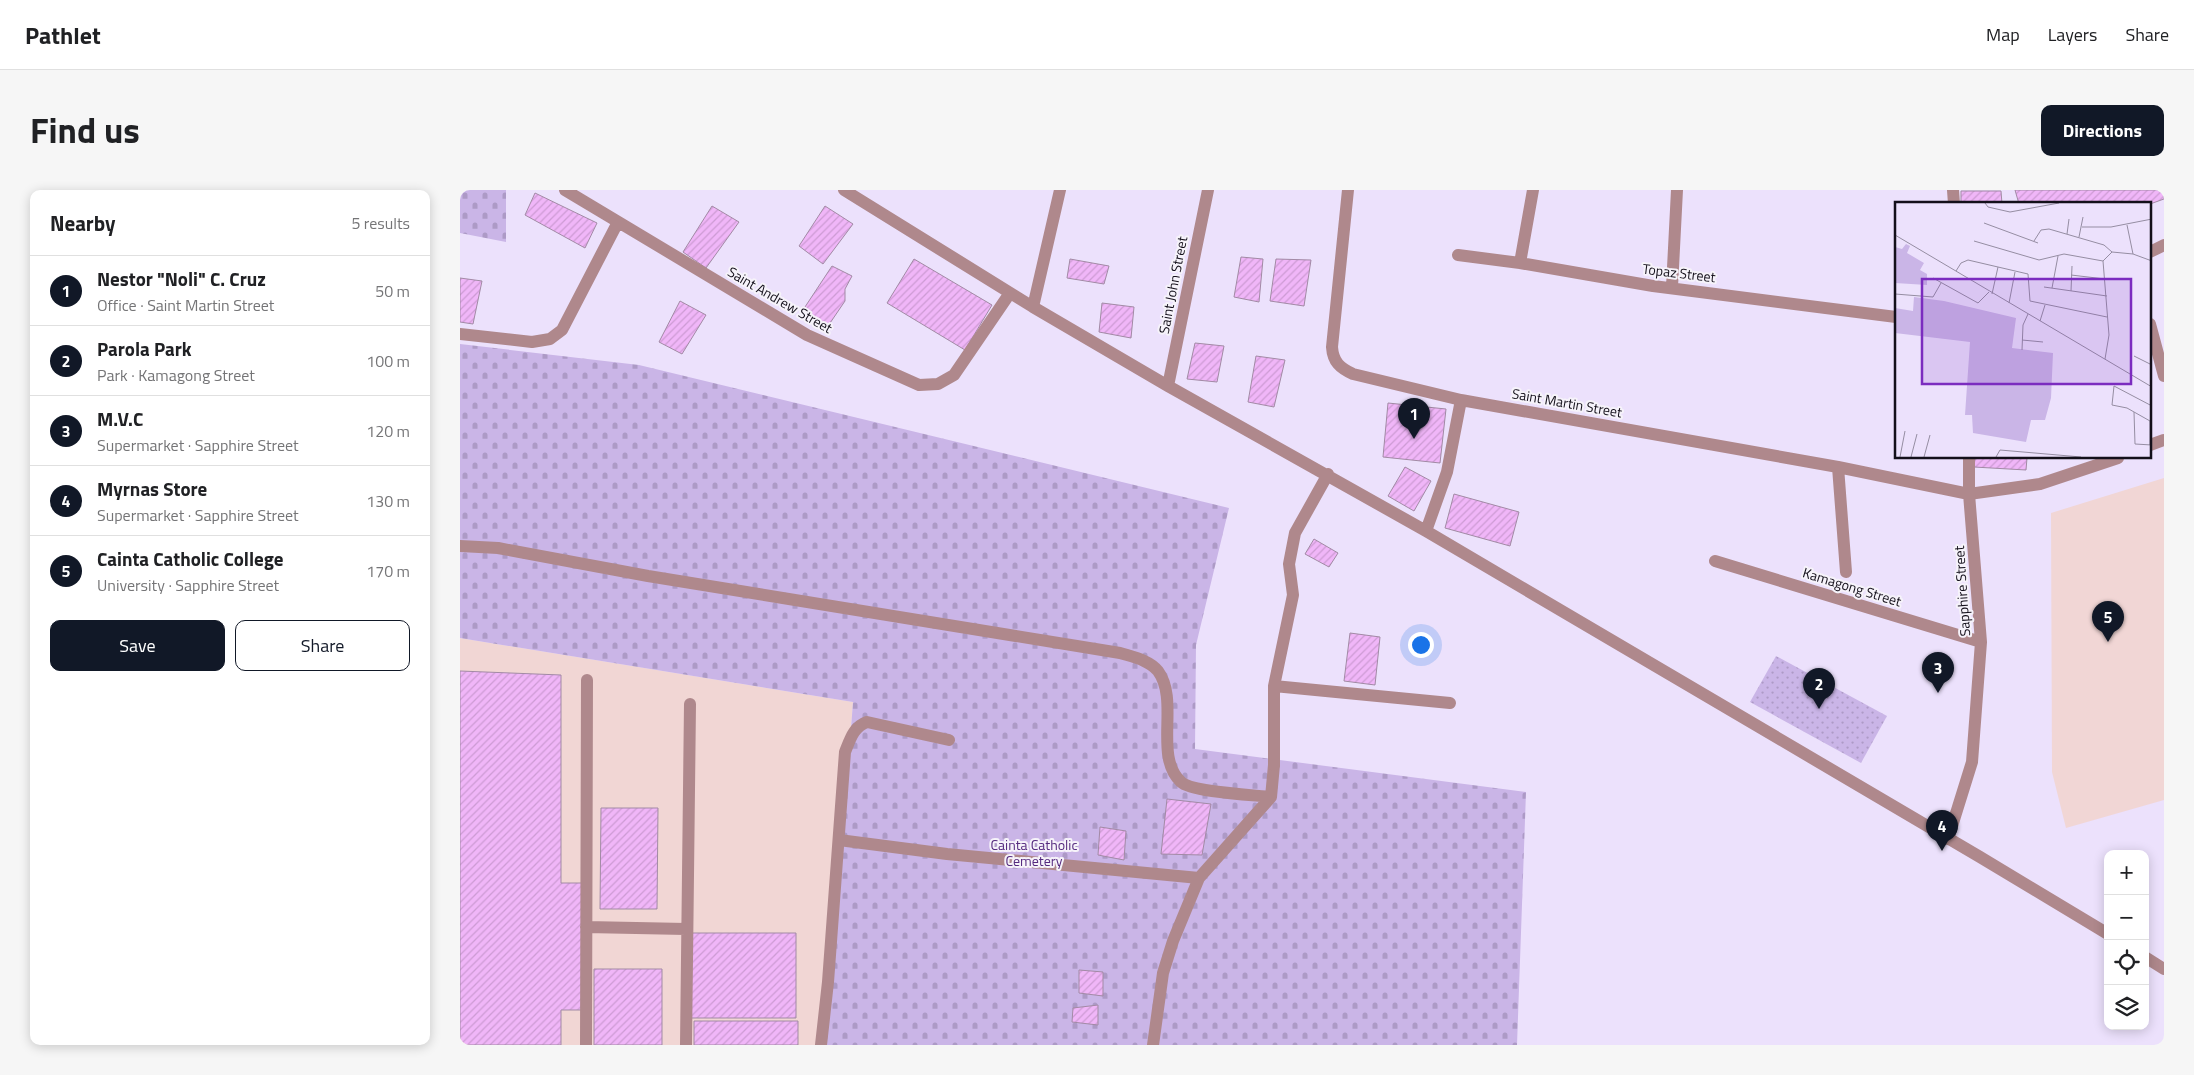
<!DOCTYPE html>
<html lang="en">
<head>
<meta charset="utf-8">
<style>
	:root { --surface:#fff; --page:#f6f6f6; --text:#202124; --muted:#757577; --line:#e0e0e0; --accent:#111827 }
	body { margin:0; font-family:"Titillium Web",sans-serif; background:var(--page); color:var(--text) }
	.controls { position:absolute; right:15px; bottom:15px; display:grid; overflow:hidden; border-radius:10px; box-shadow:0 2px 12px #0003 }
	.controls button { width:45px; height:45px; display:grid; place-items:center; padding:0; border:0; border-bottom:1px solid var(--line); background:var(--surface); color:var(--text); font:25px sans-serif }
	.you { position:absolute; left:960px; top:454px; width:18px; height:18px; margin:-12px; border:4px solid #fff; border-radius:50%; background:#1a73e8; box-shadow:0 0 0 8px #1a73e833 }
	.badge { display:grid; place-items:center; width:32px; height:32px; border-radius:50%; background:var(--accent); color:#fff; font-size:16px; font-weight:700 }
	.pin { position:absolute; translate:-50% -41px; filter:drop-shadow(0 1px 2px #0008) }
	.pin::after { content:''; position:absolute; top:26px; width:18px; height:15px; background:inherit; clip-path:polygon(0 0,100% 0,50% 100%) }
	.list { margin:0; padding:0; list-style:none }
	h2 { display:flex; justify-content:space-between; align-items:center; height:65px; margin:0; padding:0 20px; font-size:21px }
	h2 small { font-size:16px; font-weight:400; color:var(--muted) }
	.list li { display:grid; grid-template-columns:32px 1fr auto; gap:15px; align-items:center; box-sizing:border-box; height:70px; padding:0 20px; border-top:1px solid var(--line) }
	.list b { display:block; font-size:19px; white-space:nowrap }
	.list p { margin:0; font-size:16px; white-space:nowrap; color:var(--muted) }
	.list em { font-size:16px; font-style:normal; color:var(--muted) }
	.actions { display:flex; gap:10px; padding:15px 20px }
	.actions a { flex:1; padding:11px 0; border:1px solid var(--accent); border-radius:10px; text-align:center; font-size:18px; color:var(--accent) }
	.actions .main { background:var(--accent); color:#fff }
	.icon { flex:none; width:28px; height:28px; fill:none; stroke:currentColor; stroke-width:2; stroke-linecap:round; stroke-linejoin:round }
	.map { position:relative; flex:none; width:1704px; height:855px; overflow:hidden; border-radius:10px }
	header { display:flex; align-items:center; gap:30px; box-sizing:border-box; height:70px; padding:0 25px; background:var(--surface); border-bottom:1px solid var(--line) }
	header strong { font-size:24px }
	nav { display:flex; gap:28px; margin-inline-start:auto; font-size:18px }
	.intro { display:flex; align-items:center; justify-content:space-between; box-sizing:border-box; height:120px; padding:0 30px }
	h1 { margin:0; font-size:35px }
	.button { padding:12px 22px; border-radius:10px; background:var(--accent); color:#fff; font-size:18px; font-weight:700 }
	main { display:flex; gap:30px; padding:0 30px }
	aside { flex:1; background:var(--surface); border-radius:10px; box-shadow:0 2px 12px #0003 }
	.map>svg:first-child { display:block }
	.industrial { fill:#f1d6d4 }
	.education { fill:#f1d6d5 }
	.cemetery { fill:url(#cemetery-stones) }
	.park { fill:url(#park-dots) }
	.building { fill:url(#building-hatch); stroke:#a28aa5 }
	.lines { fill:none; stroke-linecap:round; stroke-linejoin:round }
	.lane { stroke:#af888c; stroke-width:12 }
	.street { stroke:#af888c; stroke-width:12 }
	.labels { text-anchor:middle; stroke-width:4; stroke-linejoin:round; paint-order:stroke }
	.street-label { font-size:14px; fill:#130f1a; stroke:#f6f3fa }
	.park-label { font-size:14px; fill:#552a7f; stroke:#f6f3fa }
	.inset-road { fill:none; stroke:#958da2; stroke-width:1 }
	.view { fill:#7b2cbf; fill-opacity:0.15; stroke:#7b2cbf; stroke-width:2.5 }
	.inset-edge { fill:none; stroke:#130f1a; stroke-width:2.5 }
</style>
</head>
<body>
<header>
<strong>Pathlet</strong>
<nav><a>Map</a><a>Layers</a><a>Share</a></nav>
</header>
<div class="intro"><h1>Find us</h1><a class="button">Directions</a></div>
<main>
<aside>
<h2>Nearby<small>5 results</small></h2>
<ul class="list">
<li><span class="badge">1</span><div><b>Nestor &quot;Noli&quot; C. Cruz</b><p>Office · Saint Martin Street</p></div><em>50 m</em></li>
<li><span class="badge">2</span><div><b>Parola Park</b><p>Park · Kamagong Street</p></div><em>100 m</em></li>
<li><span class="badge">3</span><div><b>M.V.C</b><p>Supermarket · Sapphire Street</p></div><em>120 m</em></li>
<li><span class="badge">4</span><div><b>Myrnas Store</b><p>Supermarket · Sapphire Street</p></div><em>130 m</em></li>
<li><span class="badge">5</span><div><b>Cainta Catholic College</b><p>University · Sapphire Street</p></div><em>170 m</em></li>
</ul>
<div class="actions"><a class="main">Save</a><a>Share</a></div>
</aside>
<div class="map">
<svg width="1704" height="855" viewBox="0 0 1704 855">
	<defs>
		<pattern id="cemetery-stones" width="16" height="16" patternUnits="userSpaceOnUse" patternTransform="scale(1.25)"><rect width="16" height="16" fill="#cab5e7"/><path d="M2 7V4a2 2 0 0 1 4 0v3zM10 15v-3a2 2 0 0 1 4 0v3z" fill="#ad9ac6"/></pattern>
		<pattern id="park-dots" width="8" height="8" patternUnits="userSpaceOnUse" patternTransform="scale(1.25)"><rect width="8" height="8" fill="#cab5e7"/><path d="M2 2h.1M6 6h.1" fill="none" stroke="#ad9ac6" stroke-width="1.8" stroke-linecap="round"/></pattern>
		<pattern id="building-hatch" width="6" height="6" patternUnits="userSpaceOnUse" patternTransform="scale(1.25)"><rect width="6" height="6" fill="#f0b6f8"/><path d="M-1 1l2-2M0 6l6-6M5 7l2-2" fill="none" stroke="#cd9bd4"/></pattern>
	</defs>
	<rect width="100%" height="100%" fill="#ece1fc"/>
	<path class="industrial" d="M 0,448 L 393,512 L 375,750 L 365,855 L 0,855 Z"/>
	<path class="education" d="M 1704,288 L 1704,610 L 1606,638 L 1592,582 L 1591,323 Z"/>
	<path class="cemetery" d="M 0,0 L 46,0 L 46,52 L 0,43 Z
		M 0,154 L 179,175 L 769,318 L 736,455 L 735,559 L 1066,602 L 1057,855 L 365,855 L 375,750 L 393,512 L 0,448 Z"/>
	<path class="park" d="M 1316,466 L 1427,526 L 1401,573 L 1290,512 Z"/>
	<path class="building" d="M 1555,0 L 1703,0 L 1704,9 L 1690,14 L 1559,14 Z
		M 1501,1 L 1541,1 L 1542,14 L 1501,14 Z
		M 75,3 L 137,33 L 125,58 L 65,25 Z
		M 252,16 L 279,32 L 246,78 L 223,62 Z
		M 365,16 L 393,34 L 363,74 L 339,56 Z
		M 781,67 L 803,69 L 799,112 L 774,107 Z
		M 454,69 L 532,115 L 505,160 L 427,113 Z
		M 610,69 L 649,76 L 644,94 L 607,88 Z
		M 816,69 L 851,70 L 844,116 L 810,111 Z
		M 372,76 L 392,86 L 385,99 L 385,111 L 366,139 L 341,123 Z
		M 0,88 L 22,91 L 13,134 L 0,132 Z
		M 220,111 L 246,125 L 222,164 L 199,152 Z
		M 642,113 L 674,117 L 671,148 L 639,142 Z
		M 735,153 L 764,156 L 757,192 L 727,189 Z
		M 796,166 L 825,170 L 814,217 L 788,212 Z
		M 928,213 L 986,219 L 980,273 L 923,267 Z
		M 1515,268 L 1567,268 L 1566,280 L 1514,277 Z
		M 945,277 L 971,291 L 954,321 L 928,306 Z
		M 994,304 L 1059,322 L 1050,356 L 985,338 Z
		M 854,349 L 878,363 L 869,377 L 845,364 Z
		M 890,443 L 920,447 L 915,495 L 884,491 Z
		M 0,481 L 101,485 L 101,693 L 122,693 L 122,820 L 101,820 L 101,855 L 0,855 Z
		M 707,609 L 751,614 L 742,665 L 701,664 Z
		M 141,618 L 198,618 L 197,719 L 140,719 Z
		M 640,637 L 666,641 L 664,670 L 638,665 Z
		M 231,743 L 336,743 L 336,828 L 230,828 Z
		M 134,779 L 202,779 L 202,855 L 134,855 Z
		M 619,780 L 643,782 L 643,806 L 619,803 Z
		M 638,815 L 638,835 L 612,832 L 613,818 Z
		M 234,831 L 338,831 L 338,855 L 234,855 Z"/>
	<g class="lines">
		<path class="lane" d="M 1690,62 L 1704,55
			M 1690,134 L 1704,186
			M 1690,255 L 1704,250
			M 1509,304 L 1580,294 L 1658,268
			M 0,356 L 38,358 L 188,386 L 660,463 C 673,467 689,470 698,481 C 720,511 693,566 721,592 C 731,602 794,605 811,607
			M 379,650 L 487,664 L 739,688
			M 126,737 L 226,739
			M 126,855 L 127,490
			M 226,855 L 230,514
			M 361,855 L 368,792 L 385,562 C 390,550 393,537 407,532 L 489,550
			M 693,855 L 703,783 L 713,751 L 739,688 L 811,607 L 814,575"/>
		<path class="street" d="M 105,0 L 347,145 L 459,195 L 478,194 L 494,185 L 550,103
			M 384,0 L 573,117 L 708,196 L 966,341 L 1520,667 L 1648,744
			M 888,0 L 872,157 C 873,172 880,178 893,184 L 1001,210 L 1378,277 L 1509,304
			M 1493,0 L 1494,14
			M 998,65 L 1060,73 L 1193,96 L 1436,127
			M 1060,73 L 1073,0
			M 1212,97 L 1217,0
			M 573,117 L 600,0
			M 0,144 L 72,152 L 90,149 L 102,140 L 158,32
			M 708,196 L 748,0
			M 1378,277 L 1386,382
			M 966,341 L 987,282 L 1001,210
			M 1255,371 L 1521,452
			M 814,496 L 990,513
			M 814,575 L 814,496 L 833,405 L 829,374 L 835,343 L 868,284
			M 1488,649 L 1512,572 L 1521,452 L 1509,304 L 1509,268
			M 1685,767 L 1704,779"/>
	</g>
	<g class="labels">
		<g class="street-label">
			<text transform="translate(1219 83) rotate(7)" y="5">Topaz Street</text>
			<text transform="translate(713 95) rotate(-79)" y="5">Saint John Street</text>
			<text transform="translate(320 110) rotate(30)" y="5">Saint Andrew Street</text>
			<text transform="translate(1107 213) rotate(10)" y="5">Saint Martin Street</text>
			<text transform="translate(1392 397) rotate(17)" y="5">Kamagong Street</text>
			<text transform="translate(1502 401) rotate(-94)" y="5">Sapphire Street</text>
		</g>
		<g class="park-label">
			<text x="574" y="660">Cainta Catholic<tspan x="574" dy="16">Cemetery</tspan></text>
		</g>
	</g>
	<g transform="translate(1435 12)">
		<rect width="256" height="256" fill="#ece1fc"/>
		<path d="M 11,42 L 15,44 L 12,51 L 29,61 L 25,68 L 32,72 L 32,83 L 0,81 L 0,45 L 7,47 ZM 19,95 L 49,99 L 121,116 L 117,146 L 158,151 L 156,196 L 150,218 L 136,218 L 131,240 L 78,231 L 77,213 L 70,213 L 75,140 L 0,131 L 0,106 L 18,109 Z" fill="#cab5e7"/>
		<path class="inset-road" d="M 90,1 L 93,5 L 115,10 L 164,1M 89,21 L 143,41M 232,23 L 238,52M 187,25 L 216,25 L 257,17M 172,32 L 174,17M 0,33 L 257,185M 184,35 L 188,15M 79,39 L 144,58 L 169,52 L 208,59M 139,39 L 146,28 L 154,27 L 209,43 L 217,50M 217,50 L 238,52 L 257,59M 61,69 L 66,61 L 73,58 L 133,72 L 135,99 L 212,115M 176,73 L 210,77M 38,76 L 83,101 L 94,90M 149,85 L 212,94M 157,86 L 163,54M 176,89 L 177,64M 0,92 L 38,95 L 46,81M 97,92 L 103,65M 114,101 L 120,70M 145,119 L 150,103M 127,138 L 148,140M 127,148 L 128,123 L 133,112M 239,154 L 257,163M 210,157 L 214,133 L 208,59 L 217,50M 239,210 L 240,242 L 257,243M 255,243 L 255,219 L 232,206 L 217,203 L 219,184 L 257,204M 5,255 L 10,229M 16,255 L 22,232M 29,255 L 35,233M 101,255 L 105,248 L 186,255"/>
		<path class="view" d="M 27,77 L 236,77 L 236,182 L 27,182 Z"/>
		<rect width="256" height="256" class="inset-edge"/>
	</g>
</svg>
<div class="controls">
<button>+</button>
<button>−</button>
<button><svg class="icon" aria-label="locate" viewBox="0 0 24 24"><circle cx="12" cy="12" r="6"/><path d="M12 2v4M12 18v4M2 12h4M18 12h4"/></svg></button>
<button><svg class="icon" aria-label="layers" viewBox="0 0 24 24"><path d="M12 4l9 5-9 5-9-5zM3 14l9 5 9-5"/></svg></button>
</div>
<div class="you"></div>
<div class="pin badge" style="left:954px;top:249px">1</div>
<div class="pin badge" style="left:1359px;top:519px">2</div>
<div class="pin badge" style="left:1478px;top:503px">3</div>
<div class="pin badge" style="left:1482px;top:661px">4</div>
<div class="pin badge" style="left:1648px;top:452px">5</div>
</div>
</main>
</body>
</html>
